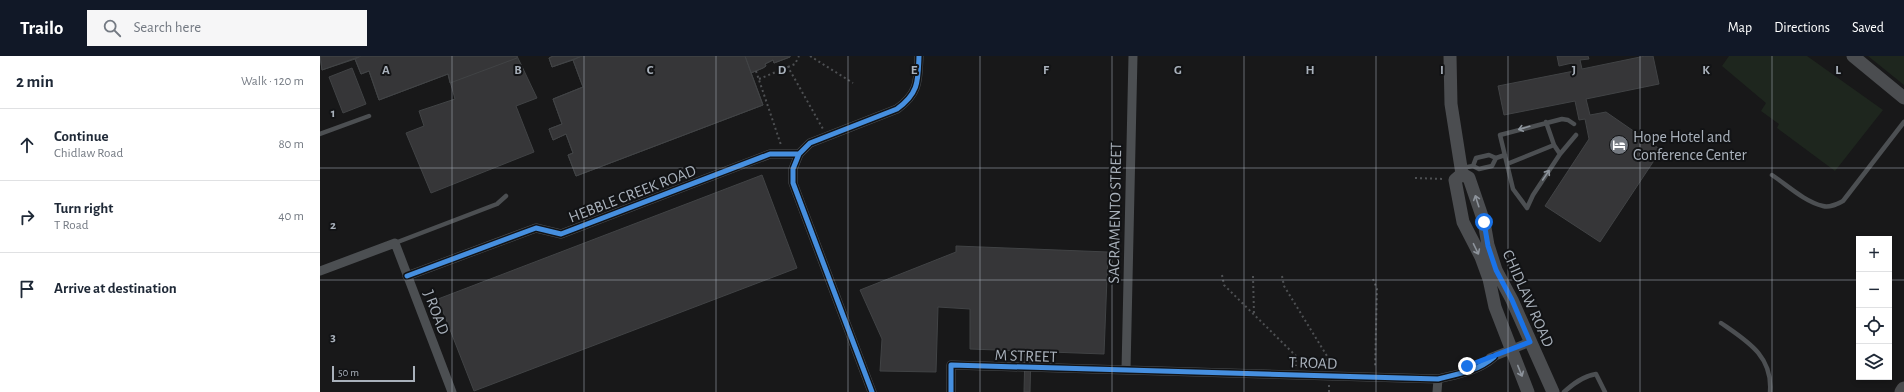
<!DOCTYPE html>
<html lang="en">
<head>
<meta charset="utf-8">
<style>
	:root { --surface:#fff; --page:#f6f6f7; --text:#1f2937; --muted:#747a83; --line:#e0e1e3; --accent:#111827 }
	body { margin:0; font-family:"Alegreya Sans",sans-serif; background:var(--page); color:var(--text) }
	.controls { position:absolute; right:12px; bottom:12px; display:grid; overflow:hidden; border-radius:0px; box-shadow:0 2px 6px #0003 }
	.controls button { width:36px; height:36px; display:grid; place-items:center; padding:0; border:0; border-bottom:1px solid var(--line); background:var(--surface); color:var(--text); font:20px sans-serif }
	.scale { position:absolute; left:12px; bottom:10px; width:83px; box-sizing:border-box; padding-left:4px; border:2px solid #a9b1bb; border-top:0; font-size:11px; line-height:14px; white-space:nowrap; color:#a9b1bb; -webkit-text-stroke:3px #121315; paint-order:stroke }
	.stop { position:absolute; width:12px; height:12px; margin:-9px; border:3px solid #1a73e8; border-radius:50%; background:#fff }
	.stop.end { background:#1a73e8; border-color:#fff; box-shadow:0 1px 4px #0008 }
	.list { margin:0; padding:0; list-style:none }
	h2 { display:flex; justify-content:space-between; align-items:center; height:52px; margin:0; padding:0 16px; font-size:17px }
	h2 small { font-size:13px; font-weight:400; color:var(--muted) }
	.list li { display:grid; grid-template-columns:26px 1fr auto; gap:12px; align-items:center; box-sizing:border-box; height:72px; padding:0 16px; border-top:1px solid var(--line) }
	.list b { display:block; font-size:15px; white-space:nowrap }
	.list p { margin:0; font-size:13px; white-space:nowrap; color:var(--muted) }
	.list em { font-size:13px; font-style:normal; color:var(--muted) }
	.icon { flex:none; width:22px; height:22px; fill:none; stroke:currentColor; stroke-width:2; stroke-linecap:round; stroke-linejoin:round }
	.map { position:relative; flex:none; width:1584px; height:336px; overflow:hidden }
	header { display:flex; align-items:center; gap:24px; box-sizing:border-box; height:56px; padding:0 20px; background:var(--accent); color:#fff }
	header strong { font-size:19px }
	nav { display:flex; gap:22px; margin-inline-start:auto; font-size:14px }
	.search { width:280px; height:36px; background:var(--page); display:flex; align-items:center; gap:10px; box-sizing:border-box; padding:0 14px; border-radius:0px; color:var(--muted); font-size:15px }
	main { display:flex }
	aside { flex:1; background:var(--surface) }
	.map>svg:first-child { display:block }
	.green { fill:#1e261e }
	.building { fill:#363638; stroke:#414345 }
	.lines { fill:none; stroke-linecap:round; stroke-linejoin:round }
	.path { stroke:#4e5053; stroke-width:2; stroke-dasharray:2 3; stroke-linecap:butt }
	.lane { stroke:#4c4f52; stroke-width:4.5 }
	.street { stroke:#4c4f52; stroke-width:9 }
	.secondary { stroke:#4b4d50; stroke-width:13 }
	.primary { stroke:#4a4b4d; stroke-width:15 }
	.cycleway-casing { stroke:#121315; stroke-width:8 }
	.cycleway { stroke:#468fdf; stroke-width:5 }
	.oneway { stroke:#8d949c }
	.oneway2 { stroke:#8d939b }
	.route { stroke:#1a73e8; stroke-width:5 }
	.grid { fill:none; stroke:#a9b1bb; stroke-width:1; stroke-opacity:0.55 }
	.labels { text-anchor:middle; stroke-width:4; stroke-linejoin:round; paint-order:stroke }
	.poi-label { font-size:16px; fill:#a9b1bb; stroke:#121315; text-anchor:start }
	.street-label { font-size:16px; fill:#a9b1bb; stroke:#121315 }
	.grid-label { font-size:13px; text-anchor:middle; font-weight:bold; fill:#a9b1bb; stroke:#121315; stroke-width:4; stroke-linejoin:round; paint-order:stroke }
</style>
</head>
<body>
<header>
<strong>Trailo</strong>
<div class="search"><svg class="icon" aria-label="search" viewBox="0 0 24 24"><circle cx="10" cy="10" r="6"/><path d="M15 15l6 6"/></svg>Search here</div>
<nav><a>Map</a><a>Directions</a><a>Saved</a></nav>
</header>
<main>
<aside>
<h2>2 min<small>Walk · 120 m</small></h2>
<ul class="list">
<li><svg class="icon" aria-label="ahead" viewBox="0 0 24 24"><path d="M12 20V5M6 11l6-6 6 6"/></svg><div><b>Continue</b><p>Chidlaw Road</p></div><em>80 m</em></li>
<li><svg class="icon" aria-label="right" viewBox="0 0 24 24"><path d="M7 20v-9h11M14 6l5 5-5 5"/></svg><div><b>Turn right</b><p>T Road</p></div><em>40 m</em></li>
<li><svg class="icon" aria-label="arrive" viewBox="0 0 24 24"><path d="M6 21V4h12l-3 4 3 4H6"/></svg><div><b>Arrive at destination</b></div></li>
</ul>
</aside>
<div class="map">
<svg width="1584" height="336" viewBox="0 0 1584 336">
	<rect width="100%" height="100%" fill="#181819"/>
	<path class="green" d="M 1409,0 L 1487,0 L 1563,54 L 1515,115 L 1457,72 L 1459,68 L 1441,55 L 1446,47 L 1402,10 Z
		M 1548,0 L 1584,0 L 1584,29 Z"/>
	<path class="building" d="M 0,0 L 197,0 L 217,42 L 196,50 L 214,96 L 111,137 L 86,77 L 104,70 L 99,55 L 135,43 L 128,18 L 59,44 L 49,15 L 41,18 L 35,3 L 2,14 Z
		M 0,0 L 41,0 L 2,14 Z
		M 41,0 L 197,0 L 197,2 L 130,27 L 128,18 L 59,44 L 49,15 L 41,18 L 35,3 Z
		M 233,0 L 470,0 L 470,1 L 454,7 L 453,4 L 445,8 L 446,10 L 443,12 L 431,17 L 443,49 L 256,120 L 248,99 L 253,97 L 246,78 L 233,84 L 229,73 L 242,68 L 233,43 L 263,31 L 253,4 L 232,11 L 229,2 Z
		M 233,0 L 262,0 L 232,11 L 229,2 Z
		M 262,0 L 425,0 L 443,49 L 256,120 L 248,99 L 253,97 L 246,78 L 233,84 L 229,73 L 242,68 L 233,43 L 263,31 L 253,4 Z
		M 425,0 L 470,0 L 470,1 L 454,7 L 453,4 L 445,8 L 446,10 L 443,12 L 431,17 Z
		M 1237,0 L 1268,0 L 1269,3 L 1260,4 L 1262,13 L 1325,0 L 1333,0 L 1339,28 L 1266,43 L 1270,59 L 1286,56 L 1341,94 L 1280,186 L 1225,150 L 1269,83 L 1265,63 L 1259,64 L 1255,45 L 1184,59 L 1178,30 L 1254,15 L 1252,7 L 1239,10 Z
		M 32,12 L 46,48 L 23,57 L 9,21 Z
		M 442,119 L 477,212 L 154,335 L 118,243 Z
		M 636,190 L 788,196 L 784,298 L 650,293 L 650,253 L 618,251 L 616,316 L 560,315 L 562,283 L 540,234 L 636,196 Z
		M 705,295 L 711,295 L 710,336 L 704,336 Z"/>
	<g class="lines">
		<path class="path" d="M 490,0 L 533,27
			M 468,11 L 475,8 L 479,0
			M 436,15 L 461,89
			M 439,23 L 468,11 L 503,73
			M 1095,122 L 1124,123
			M 902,219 L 904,229 L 976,300 L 976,310
			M 933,220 L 934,258
			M 962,220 L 964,230 L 1007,300 L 1007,311
			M 1053,223 L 1057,233 L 1055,311
			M 1009,336 L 1009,329"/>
		<path class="lane" d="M 1226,66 L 1234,89 L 1240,98
			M 0,78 L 49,60
			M 1187,108 L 1234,89
			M 1153,110 L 1156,102 L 1169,99 L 1176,102 L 1185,99
			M 1142,112 L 1153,110 L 1159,113 L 1172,110 L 1176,102
			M 1452,119 C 1467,129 1485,146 1503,150 C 1510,152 1517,148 1523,145 L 1584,66
			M 1207,152 L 1193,133 L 1180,79 L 1242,63 L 1248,64 L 1254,68
			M 1207,152 L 1213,139 L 1240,98 L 1256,79
			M 75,187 L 177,148 L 186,140
			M 1401,267 C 1427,285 1453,300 1450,336
			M 1244,336 C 1253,328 1263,320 1276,318 L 1285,336"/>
		<path class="street" d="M 0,215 L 75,187 L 132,336
			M 87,220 L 216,172 L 241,178 L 450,98 L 479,98
			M 1170,302 L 1210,286
			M 806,314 L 813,0
			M 552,336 L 473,127 L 473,113 L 479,98 L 490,87 L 577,53 C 599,37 598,25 599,0
			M 631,336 L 631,309 L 1118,323 C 1138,318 1158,315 1174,301
			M 1117,336 L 1118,323"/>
		<path class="secondary" d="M 1130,0 L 1131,48 L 1142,118
			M 1533,0 L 1584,42
			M 1142,118 L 1149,122 L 1164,166 L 1168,189 L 1176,214 L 1192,244 L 1233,336
			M 1142,118 L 1135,124 L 1143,166 L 1161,201 L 1169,223 L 1175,251 L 1208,336"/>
		<path class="primary" d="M 1582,336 L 1584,333"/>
		<defs>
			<path id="cycleway" d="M 87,220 L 216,172 L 241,178 L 450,98 L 479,98
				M 552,336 L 473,127 L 473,113 L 479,98 L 490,87 L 577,53 C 599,37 598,25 599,0
				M 631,336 L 631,309 L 1118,323 C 1138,318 1158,315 1174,301"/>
		</defs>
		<use href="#cycleway" class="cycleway-casing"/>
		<use href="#cycleway" class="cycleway"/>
	</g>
	<defs><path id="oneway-shaft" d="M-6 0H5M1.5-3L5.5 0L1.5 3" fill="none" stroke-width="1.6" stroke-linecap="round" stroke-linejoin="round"/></defs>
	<g class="oneway">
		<use href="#oneway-shaft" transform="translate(1204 72) rotate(164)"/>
		<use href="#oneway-shaft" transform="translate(1226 119) rotate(-56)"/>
	</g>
	<g class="oneway2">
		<use href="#oneway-shaft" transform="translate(1157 145) rotate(-108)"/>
		<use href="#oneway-shaft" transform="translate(1156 193) rotate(64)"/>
		<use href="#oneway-shaft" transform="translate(1200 315) rotate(68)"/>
	</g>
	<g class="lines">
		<path class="route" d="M 1147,310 L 1210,286 L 1192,244 L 1176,214 L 1168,190 L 1164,166"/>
	</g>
	<path class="grid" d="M 132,0 L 132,336M 264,0 L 264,336M 396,0 L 396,336M 528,0 L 528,336M 660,0 L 660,336M 792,0 L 792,336M 924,0 L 924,336M 1056,0 L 1056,336M 1188,0 L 1188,336M 1320,0 L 1320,336M 1452,0 L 1452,336M 0,112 L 1584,112M 0,224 L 1539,224M 1569,224 L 1584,224"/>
	<defs>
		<symbol id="hotel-disc" viewBox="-11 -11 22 22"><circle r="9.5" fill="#767b82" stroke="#121315"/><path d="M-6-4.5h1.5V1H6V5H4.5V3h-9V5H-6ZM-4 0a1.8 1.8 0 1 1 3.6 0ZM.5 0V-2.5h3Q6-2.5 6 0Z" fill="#fff"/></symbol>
	</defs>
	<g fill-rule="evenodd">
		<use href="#hotel-disc" x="1288" y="78" width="22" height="22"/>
	</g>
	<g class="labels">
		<g class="poi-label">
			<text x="1313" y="86">Hope Hotel and<tspan x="1313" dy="18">Conference Center</tspan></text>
		</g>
		<g class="street-label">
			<text transform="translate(312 137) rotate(-21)" y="6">HEBBLE CREEK ROAD</text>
			<text transform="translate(794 157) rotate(-89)" y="6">SACRAMENTO STREET</text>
			<text transform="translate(1209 242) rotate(66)" y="6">CHIDLAW ROAD</text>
			<text transform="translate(117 256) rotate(69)" y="6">J ROAD</text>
			<text transform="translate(706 299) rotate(2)" y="6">M STREET</text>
			<text transform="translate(993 306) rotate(2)" y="6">T ROAD</text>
		</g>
	</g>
	<g class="grid-label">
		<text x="66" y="18">A</text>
		<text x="198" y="18">B</text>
		<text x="330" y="18">C</text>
		<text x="462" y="18">D</text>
		<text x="594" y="18">E</text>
		<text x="726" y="18">F</text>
		<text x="858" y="18">G</text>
		<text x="990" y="18">H</text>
		<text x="1122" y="18">I</text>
		<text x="1254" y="18">J</text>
		<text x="1386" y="18">K</text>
		<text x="1518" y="18">L</text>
		<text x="13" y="61">1</text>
		<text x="13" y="173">2</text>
		<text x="13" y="285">3</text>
	</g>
</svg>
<div class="controls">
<button>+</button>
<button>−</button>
<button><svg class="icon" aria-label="locate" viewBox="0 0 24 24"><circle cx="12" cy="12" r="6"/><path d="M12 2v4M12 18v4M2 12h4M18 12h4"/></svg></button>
<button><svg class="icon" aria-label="layers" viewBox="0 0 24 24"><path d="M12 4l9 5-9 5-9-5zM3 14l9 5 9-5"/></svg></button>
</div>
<div class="scale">50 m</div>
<div class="stop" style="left:1164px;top:166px"></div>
<div class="stop end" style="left:1147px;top:310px"></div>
</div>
</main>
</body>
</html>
